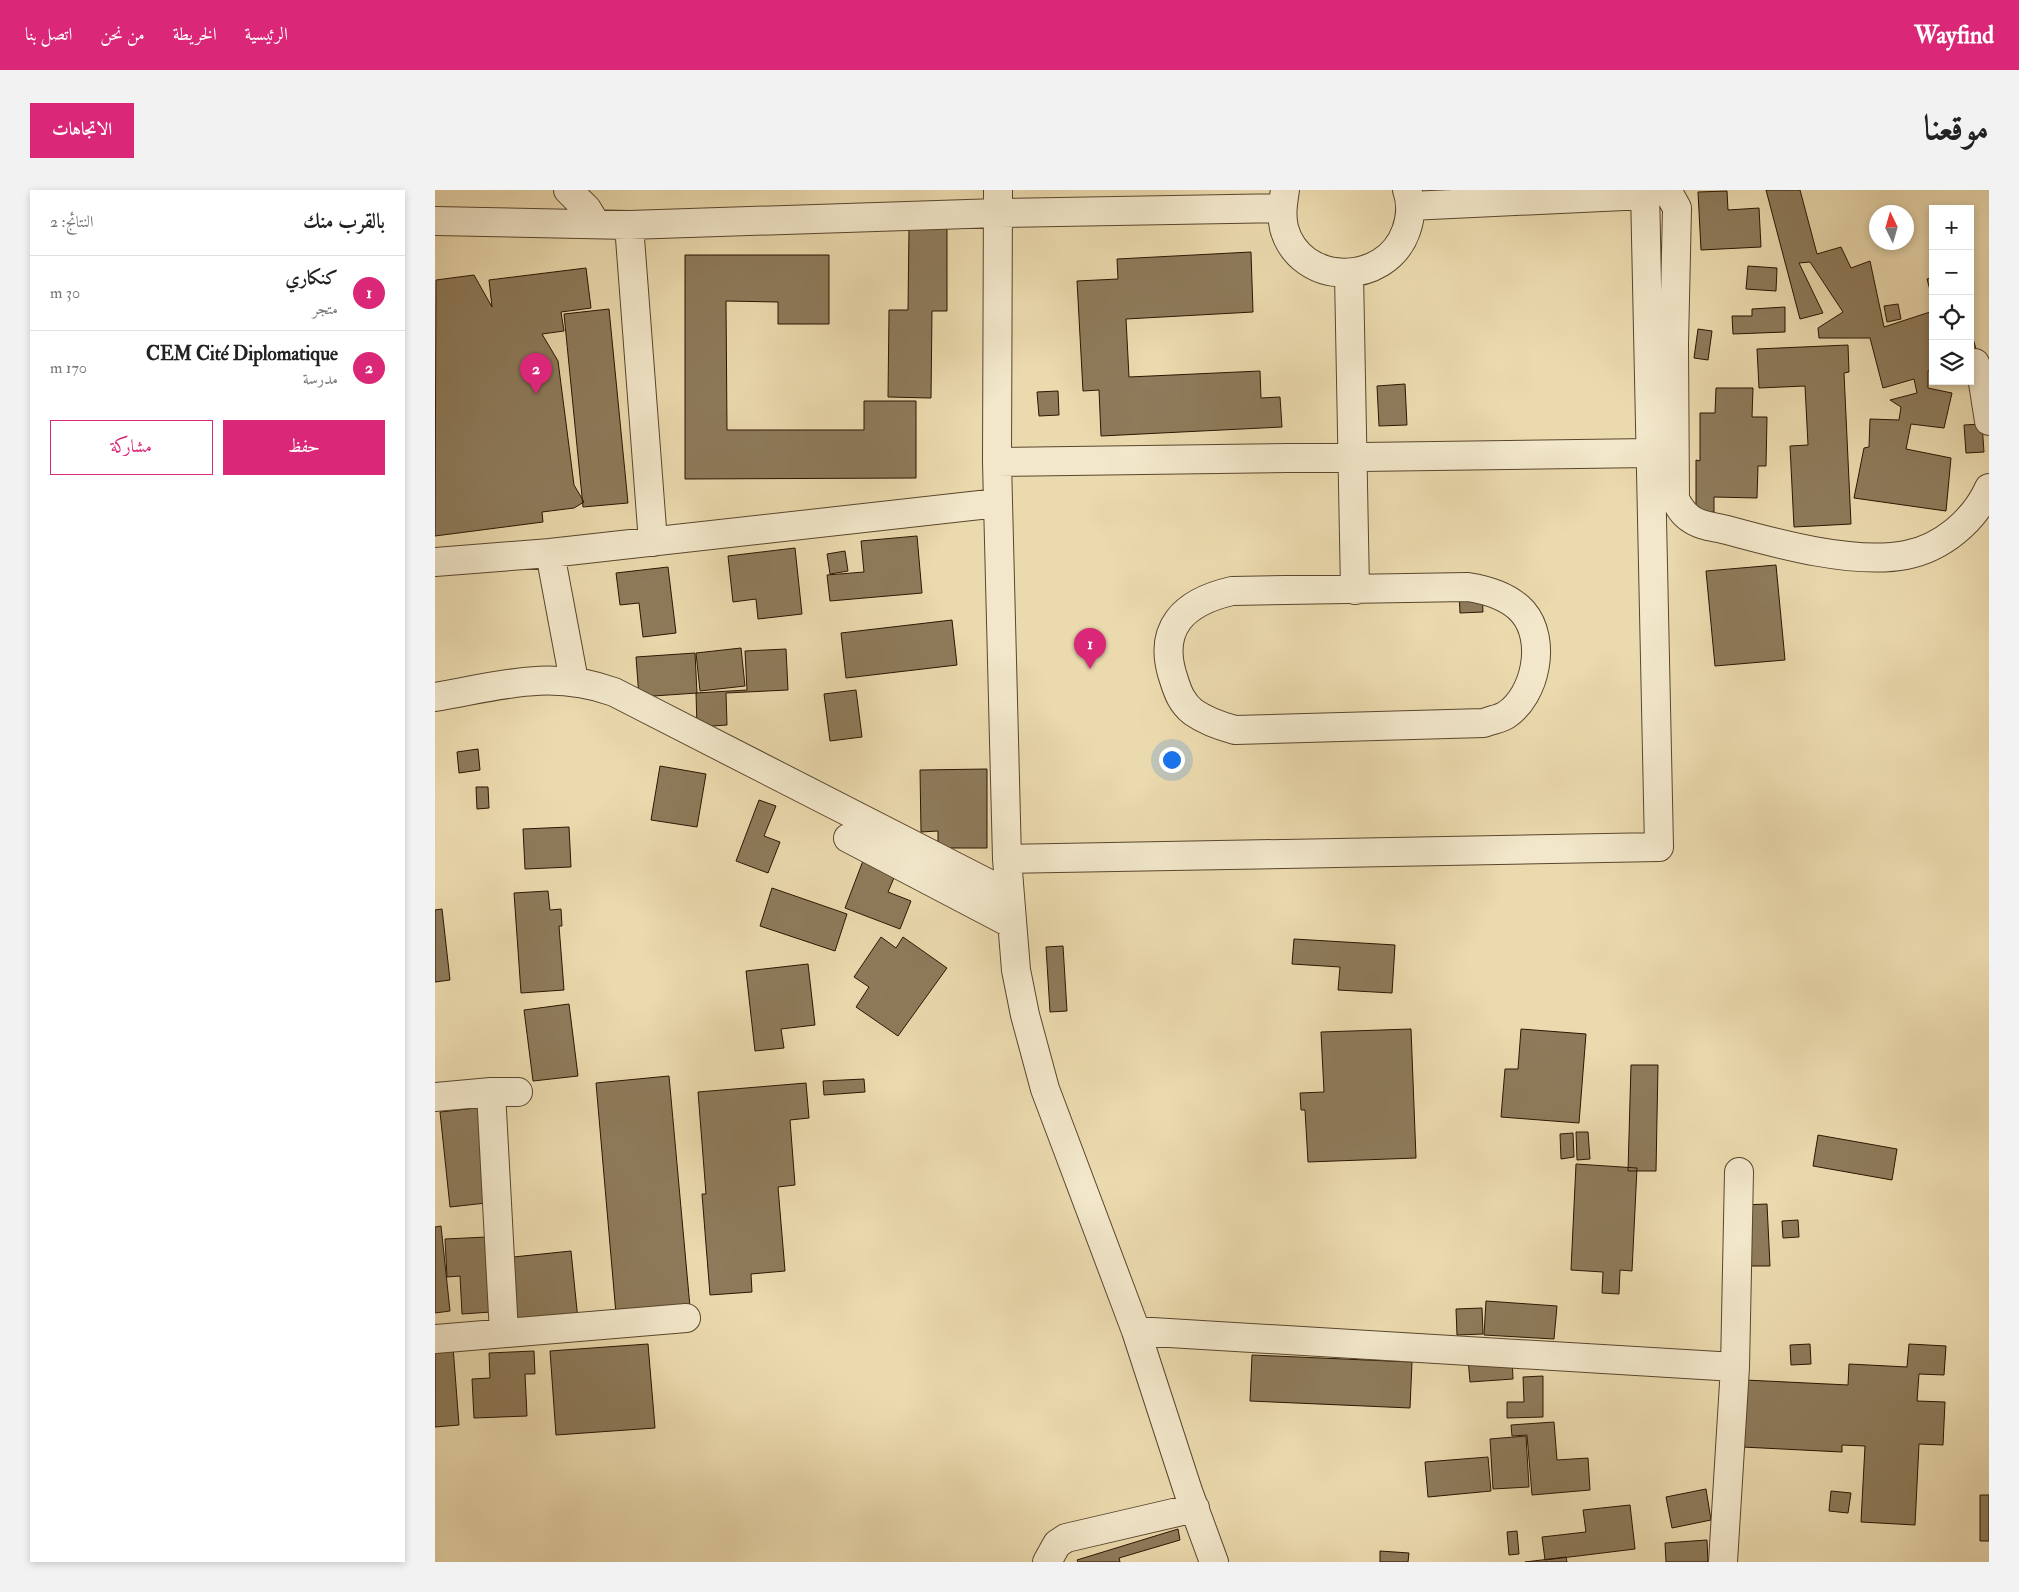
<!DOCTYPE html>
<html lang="ar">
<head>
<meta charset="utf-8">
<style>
	:root { --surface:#fff; --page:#f2f2f2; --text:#222; --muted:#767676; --line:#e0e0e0; --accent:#db2777 }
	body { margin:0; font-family:"IM FELL Double Pica",Amiri,serif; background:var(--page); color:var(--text); direction:rtl }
	.controls { position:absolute; right:15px; top:15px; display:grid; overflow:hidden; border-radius:0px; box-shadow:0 2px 8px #0003 }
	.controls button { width:45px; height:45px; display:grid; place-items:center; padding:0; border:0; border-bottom:1px solid var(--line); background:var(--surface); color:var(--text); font:25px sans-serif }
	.compass { position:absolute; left:1434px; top:15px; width:45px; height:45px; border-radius:50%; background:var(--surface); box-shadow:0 2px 8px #0003; rotate:355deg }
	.you { position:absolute; left:736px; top:569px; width:18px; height:18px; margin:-12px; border:4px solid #fff; border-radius:50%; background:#1a73e8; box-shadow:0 0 0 8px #1a73e833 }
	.badge { display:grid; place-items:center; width:32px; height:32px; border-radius:50%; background:var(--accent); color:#fff; font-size:16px; font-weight:700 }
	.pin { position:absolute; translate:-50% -41px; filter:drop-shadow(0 1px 2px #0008) }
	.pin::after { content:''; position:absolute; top:26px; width:18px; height:15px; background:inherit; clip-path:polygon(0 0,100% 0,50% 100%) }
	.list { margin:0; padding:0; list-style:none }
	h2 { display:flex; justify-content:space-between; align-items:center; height:65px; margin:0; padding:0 20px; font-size:21px }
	h2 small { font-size:16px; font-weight:400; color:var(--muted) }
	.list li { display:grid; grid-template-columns:32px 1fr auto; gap:15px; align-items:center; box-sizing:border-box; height:75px; padding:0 20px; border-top:1px solid var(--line) }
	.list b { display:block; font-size:19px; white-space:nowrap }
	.list p { margin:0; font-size:16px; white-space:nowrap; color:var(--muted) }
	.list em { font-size:16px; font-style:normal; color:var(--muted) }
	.actions { display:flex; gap:10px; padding:15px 20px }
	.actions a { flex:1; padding:11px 0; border:1px solid var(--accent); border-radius:0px; text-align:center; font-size:18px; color:var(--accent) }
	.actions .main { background:var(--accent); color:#fff }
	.icon { flex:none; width:28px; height:28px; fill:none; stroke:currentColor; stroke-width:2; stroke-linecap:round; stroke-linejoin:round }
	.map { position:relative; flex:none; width:1554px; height:1372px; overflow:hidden; direction:ltr; border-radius:0px }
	header { display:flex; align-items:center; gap:30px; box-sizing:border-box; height:70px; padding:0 25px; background:var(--accent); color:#fff }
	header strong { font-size:24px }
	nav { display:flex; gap:28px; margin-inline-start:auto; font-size:18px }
	.intro { display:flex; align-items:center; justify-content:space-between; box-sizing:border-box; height:120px; padding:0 30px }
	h1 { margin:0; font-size:35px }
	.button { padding:12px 22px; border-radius:0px; background:var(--accent); color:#fff; font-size:18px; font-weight:700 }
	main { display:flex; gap:30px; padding:0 30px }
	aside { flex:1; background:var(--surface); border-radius:0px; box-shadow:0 2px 8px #0003 }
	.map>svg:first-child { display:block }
	.building { fill:#8e7b5b; stroke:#2a1502 }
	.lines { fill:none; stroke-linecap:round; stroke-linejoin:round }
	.minor-casing { stroke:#5a462d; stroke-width:30 }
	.minor { stroke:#f2e7ca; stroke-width:28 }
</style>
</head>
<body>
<header>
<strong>Wayfind</strong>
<nav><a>الرئيسية</a><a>الخريطة</a><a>من نحن</a><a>اتصل بنا</a></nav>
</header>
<div class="intro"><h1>موقعنا</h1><a class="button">الاتجاهات</a></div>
<main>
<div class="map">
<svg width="1554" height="1372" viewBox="0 0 1554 1372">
	<rect width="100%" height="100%" fill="#ebdaae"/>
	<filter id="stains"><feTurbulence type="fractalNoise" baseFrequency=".004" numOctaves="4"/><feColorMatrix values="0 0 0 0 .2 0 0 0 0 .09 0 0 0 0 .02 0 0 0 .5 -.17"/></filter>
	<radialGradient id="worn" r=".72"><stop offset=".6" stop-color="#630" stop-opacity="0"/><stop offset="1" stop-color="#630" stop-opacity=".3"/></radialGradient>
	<path class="building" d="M 1331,0 L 1365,0 L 1382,64 L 1406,57 L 1416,78 L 1435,71 L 1449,137 L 1498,121 L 1498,180 L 1493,181 L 1493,198 L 1517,203 L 1509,238 L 1476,234 L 1471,259 L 1516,268 L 1511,321 L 1419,308 L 1429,258 L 1434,257 L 1435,229 L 1464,230 L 1466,217 L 1455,210 L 1482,203 L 1479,189 L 1448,198 L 1435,148 L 1384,148 L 1383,138 L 1408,122 L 1375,72 L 1364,73 L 1388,123 L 1365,129 Z
		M 1292,1 L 1293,20 L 1324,18 L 1326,57 L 1266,60 L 1263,2 Z
		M 474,37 L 512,37 L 512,121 L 497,121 L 496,208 L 453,207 L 454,120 L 473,120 Z
		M 816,62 L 818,122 L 691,129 L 694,187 L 825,181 L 826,208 L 845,207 L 847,237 L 666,246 L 664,200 L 648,201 L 642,91 L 683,89 L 682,69 Z
		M 250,65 L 394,65 L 394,134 L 343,134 L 343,112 L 291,111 L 292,240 L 429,240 L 429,211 L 481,211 L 481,288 L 250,289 Z
		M 1313,76 L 1342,78 L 1341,101 L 1311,99 Z
		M 151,78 L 156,118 L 126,122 L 129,141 L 107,144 L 123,171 L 139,295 L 149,312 L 139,318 L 107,322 L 108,332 L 0,346 L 1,90 L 39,85 L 57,117 L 54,90 Z
		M 1498,87 L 1498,111 L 1492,89 Z
		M 1463,114 L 1466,129 L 1452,132 L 1449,116 Z
		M 1350,117 L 1350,142 L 1298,144 L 1297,126 L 1317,126 L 1317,119 Z
		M 174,119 L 193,313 L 148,317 L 129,124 Z
		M 1535,138 L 1543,166 L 1535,168 Z
		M 1263,139 L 1277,141 L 1273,170 L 1259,168 Z
		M 1413,155 L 1414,182 L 1409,183 L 1416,334 L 1359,337 L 1355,256 L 1373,255 L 1370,196 L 1324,198 L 1322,159 Z
		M 970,194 L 972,235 L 944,236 L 942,196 Z
		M 1281,198 L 1318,198 L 1317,227 L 1332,227 L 1331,276 L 1323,276 L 1322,308 L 1279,307 L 1279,322 L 1261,323 L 1261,270 L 1265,271 L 1265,223 L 1280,223 Z
		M 623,201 L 624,225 L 604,226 L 602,202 Z
		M 1547,234 L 1549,262 L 1531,263 L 1529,235 Z
		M 482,346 L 487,403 L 395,411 L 392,385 L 429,382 L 426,351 Z
		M 360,358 L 367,424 L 323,429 L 321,409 L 298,412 L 293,366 Z
		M 410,361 L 413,381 L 395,384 L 392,364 Z
		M 1341,375 L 1350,470 L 1280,476 L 1271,381 Z
		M 233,377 L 241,443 L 208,447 L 204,413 L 185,415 L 181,383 Z
		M 1047,400 L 1048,422 L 1025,423 L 1024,401 Z
		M 517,430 L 522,475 L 411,488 L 406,443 Z
		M 306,458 L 310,496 L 265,501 L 261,463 Z
		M 351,459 L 353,500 L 291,503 L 292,535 L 262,537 L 261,503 L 312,500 L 310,461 Z
		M 260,463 L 262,503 L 204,507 L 201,467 Z
		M 421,500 L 427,547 L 395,551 L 389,504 Z
		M 43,559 L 45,580 L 24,583 L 22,562 Z
		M 225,576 L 271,584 L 262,637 L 216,630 Z
		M 552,579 L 552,658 L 503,658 L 503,641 L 486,642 L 485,580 Z
		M 41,597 L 53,597 L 54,618 L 42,619 Z
		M 324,610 L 341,616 L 329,646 L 345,652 L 333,683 L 301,671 Z
		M 134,637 L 136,677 L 90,679 L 88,639 Z
		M 431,663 L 464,676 L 453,702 L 476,711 L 465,739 L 410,718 Z
		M 337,698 L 412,724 L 400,761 L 325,736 Z
		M 113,701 L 115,720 L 126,719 L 127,736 L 124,736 L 129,800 L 86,803 L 79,703 Z
		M 7,719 L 15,790 L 0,792 L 0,720 Z
		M 446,747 L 461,758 L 468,747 L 512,778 L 463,846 L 421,817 L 434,797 L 419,787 Z
		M 859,749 L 960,755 L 957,803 L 903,800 L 905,777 L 857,774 Z
		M 628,756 L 632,821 L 615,822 L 611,757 Z
		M 373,774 L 380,835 L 346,839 L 349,858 L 320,861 L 311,781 Z
		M 134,814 L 143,886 L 98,891 L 89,820 Z
		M 976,839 L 981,968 L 873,972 L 870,920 L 866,920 L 865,903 L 889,902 L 886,842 Z
		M 1086,839 L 1151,844 L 1144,933 L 1066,927 L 1070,879 L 1083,879 Z
		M 1196,875 L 1223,875 L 1221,981 L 1193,981 Z
		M 234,886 L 255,1117 L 181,1124 L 161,893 Z
		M 429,889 L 430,902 L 389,905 L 388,891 Z
		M 371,893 L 374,928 L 355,930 L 360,995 L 343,997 L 350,1081 L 316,1084 L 317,1102 L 275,1105 L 267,1004 L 271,1004 L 263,902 Z
		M 50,917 L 60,1012 L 15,1017 L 5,922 Z
		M 1141,942 L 1153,942 L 1155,969 L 1142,970 Z
		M 1138,943 L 1139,967 L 1126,969 L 1125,944 Z
		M 1383,945 L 1462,959 L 1457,990 L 1378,976 Z
		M 1141,974 L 1202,978 L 1197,1081 L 1185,1080 L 1184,1104 L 1167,1103 L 1168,1082 L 1136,1080 Z
		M 1332,1014 L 1335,1076 L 1311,1076 L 1308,1015 Z
		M 1363,1030 L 1364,1047 L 1348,1048 L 1347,1031 Z
		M 6,1036 L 15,1121 L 0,1123 L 0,1037 Z
		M 52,1047 L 56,1122 L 27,1124 L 25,1086 L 12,1087 L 10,1049 Z
		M 136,1061 L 143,1130 L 76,1137 L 69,1068 Z
		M 1051,1111 L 1122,1116 L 1119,1149 L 1049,1145 Z
		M 1047,1118 L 1048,1144 L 1022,1145 L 1021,1119 Z
		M 213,1154 L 220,1238 L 121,1245 L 115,1161 Z
		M 1375,1154 L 1376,1174 L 1356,1175 L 1355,1155 Z
		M 1474,1154 L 1511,1156 L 1509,1185 L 1484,1184 L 1482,1211 L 1510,1212 L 1508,1255 L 1484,1254 L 1480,1335 L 1426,1332 L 1430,1256 L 1407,1255 L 1407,1262 L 1307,1257 L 1310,1190 L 1413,1195 L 1414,1174 L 1472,1177 Z
		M 18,1157 L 24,1235 L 0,1237 L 0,1158 Z
		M 99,1161 L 100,1184 L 90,1184 L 92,1226 L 39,1228 L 37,1189 L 55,1188 L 54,1163 Z
		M 817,1165 L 977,1172 L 975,1218 L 815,1211 Z
		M 1077,1167 L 1078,1189 L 1035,1192 L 1033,1169 Z
		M 1108,1186 L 1108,1227 L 1072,1228 L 1072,1212 L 1089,1212 L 1088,1187 Z
		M 1119,1232 L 1122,1270 L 1153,1268 L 1155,1300 L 1097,1305 L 1092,1245 L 1077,1246 L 1076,1235 Z
		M 1091,1246 L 1094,1297 L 1058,1299 L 1055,1249 Z
		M 1053,1267 L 1056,1301 L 993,1307 L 990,1272 Z
		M 1271,1299 L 1276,1330 L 1237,1338 L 1231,1307 Z
		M 1396,1301 L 1416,1303 L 1413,1323 L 1394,1321 Z
		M 1545,1305 L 1554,1305 L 1554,1351 L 1545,1351 Z
		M 1195,1315 L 1200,1359 L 1110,1370 L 1107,1347 L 1151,1342 L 1148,1320 Z
		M 743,1339 L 745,1350 L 684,1368 L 685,1372 L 643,1372 L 642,1370 Z
		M 1082,1341 L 1084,1364 L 1074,1365 L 1072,1342 Z
		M 1272,1350 L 1273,1372 L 1231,1372 L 1230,1353 Z
		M 945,1361 L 974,1363 L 973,1372 L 945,1372 Z
		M 1131,1367 L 1132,1372 L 1090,1372 Z"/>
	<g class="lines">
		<defs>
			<path id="minor" d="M 133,0 L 152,19 L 161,34
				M 563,0 L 562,272 L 572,669 L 581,780 L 590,825 L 610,899 L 701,1141 L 753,1301 L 779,1372
				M 850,0 C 848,13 846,25 849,38 C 865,97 951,97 971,41 C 976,27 977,14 972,0
				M 1232,0 L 1242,18 L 1239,154 L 1240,309 C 1244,317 1248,324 1256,329 C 1265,336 1281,337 1292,340 C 1343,354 1419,375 1471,365 C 1507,358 1539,331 1554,298
				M 975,16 L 1210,5
				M 0,31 L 194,35 L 563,23 L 847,18
				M 194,35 L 218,352
				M 914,84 L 920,400
				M 1540,173 L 1548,193 L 1554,231
				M 562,272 L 1215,263
				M 115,363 L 139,491
				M 0,372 L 115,363 L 563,313
				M 1033,397 C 1052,400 1074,406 1088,422 C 1112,450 1101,505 1071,525 C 1065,529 1056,530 1049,533 L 800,540 C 785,536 771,531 758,522 C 747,513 743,503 739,490 C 721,438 749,412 797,401 Z
				M 0,507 C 65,496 115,479 179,502 L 574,704
				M 413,648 L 575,733
				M 572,669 L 1224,657 L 1210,0
				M 56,902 L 69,1143
				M 0,907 L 56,902 L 83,902
				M 701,1141 L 1300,1177
				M 0,1149 L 251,1128
				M 612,1372 L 622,1354 L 631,1348 L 760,1318
				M 1288,1372 L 1300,1177 L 1304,982"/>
		</defs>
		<use href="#minor" class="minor-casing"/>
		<use href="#minor" class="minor"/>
	</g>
	<rect width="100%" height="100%" filter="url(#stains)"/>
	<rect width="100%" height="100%" fill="url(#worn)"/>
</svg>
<div class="controls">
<button>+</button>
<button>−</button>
<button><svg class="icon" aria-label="locate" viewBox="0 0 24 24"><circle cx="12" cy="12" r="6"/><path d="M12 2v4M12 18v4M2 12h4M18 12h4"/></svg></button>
<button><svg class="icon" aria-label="layers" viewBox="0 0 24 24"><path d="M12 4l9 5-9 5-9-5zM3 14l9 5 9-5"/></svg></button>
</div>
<svg class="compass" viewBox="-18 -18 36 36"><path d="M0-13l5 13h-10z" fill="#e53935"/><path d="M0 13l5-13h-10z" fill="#767676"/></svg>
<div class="you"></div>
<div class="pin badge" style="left:655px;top:479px">1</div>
<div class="pin badge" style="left:101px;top:204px">2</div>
</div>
<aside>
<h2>بالقرب منك<small>النتائج: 2</small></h2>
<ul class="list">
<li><span class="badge">1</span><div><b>كنكاري</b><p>متجر</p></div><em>30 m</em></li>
<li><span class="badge">2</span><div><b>CEM Cité Diplomatique</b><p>مدرسة</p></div><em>170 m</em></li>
</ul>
<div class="actions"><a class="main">حفظ</a><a>مشاركة</a></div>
</aside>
</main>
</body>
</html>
